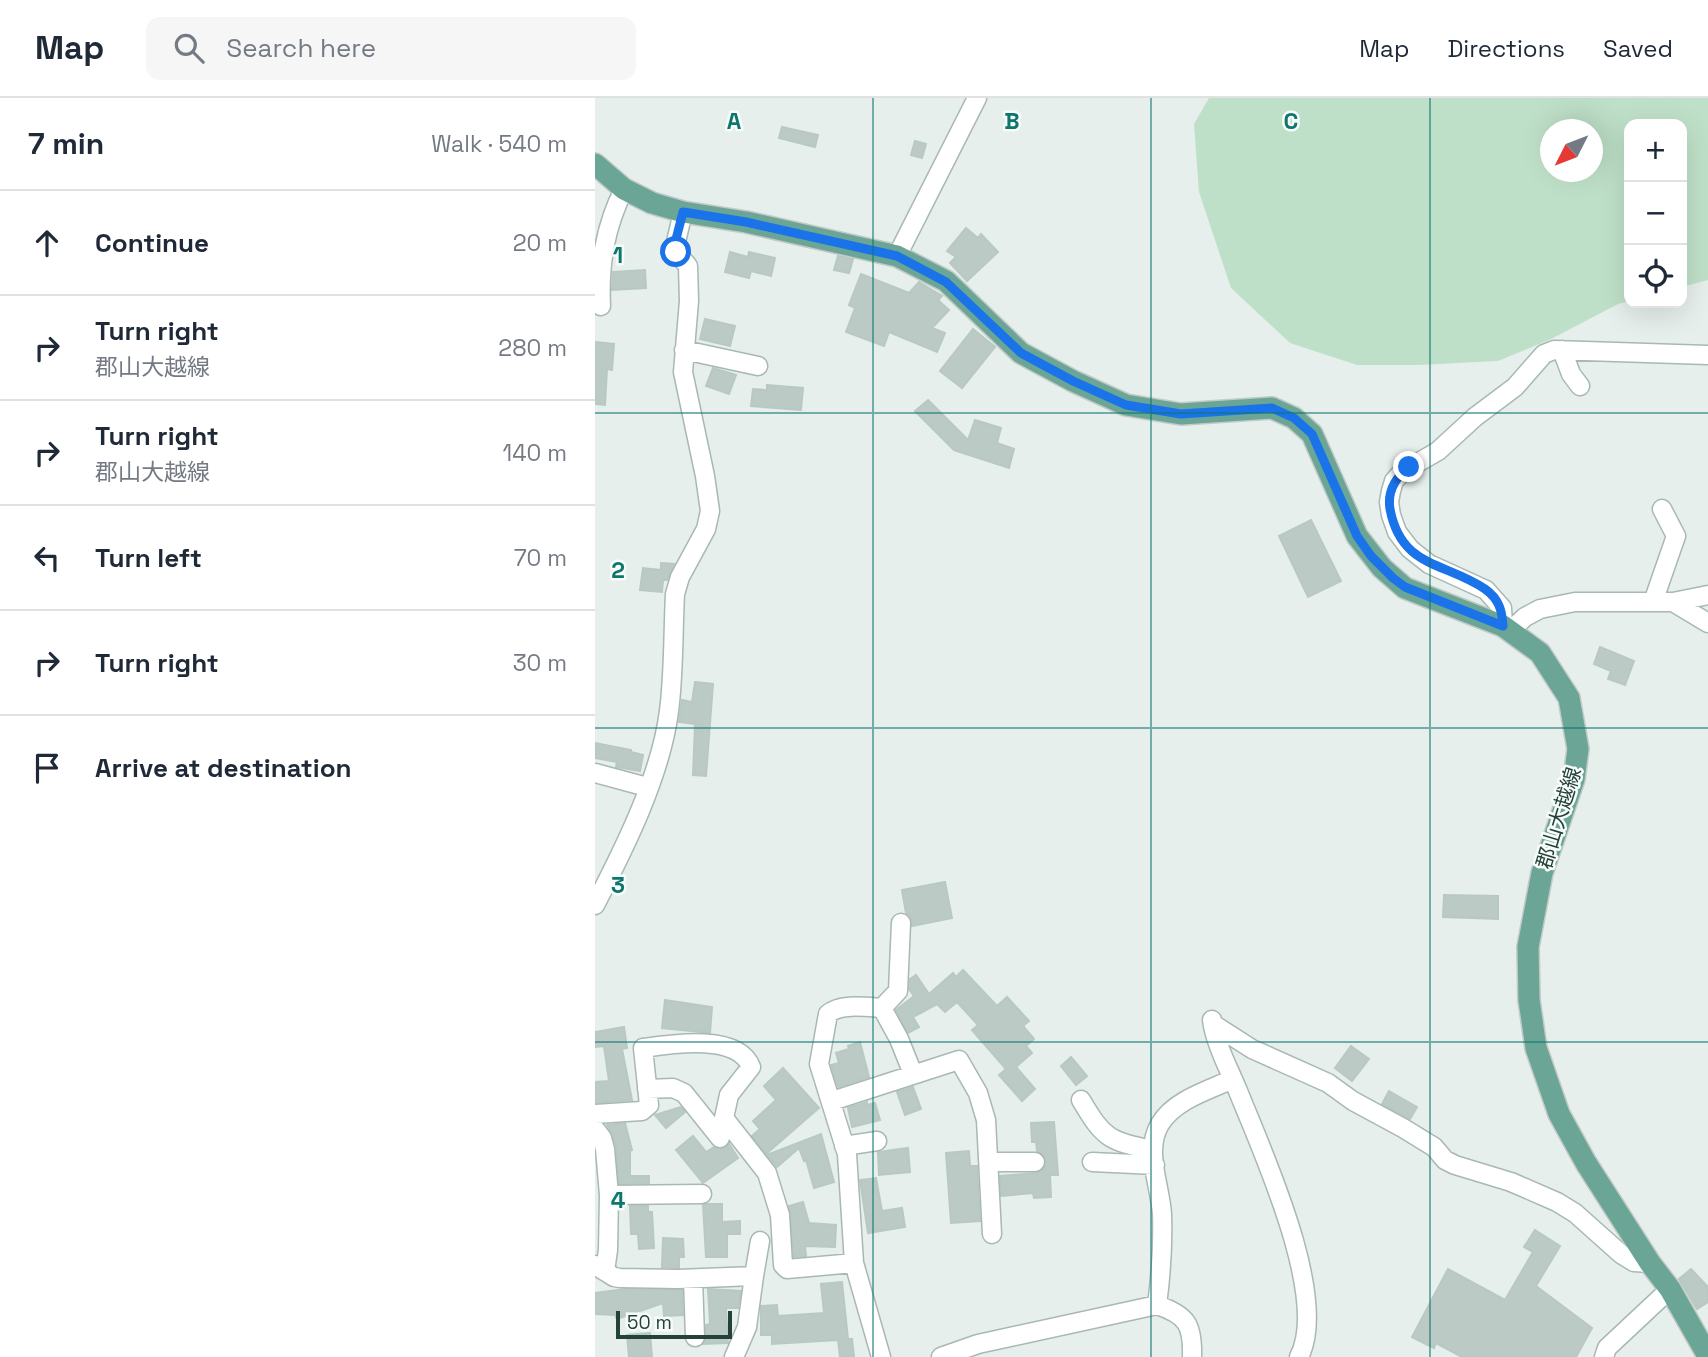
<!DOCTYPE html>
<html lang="en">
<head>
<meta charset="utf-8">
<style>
	:root { --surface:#fff; --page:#f6f6f7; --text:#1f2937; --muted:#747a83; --line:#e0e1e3 }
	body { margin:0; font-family:"Space Grotesk","Noto Sans JP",sans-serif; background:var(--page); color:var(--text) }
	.controls { position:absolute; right:21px; top:21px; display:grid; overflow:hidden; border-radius:14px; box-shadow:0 7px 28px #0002 }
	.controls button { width:63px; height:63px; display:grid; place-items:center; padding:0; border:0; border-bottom:2px solid var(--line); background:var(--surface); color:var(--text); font:35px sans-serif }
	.compass { position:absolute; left:945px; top:21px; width:63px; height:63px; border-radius:50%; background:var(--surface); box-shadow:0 7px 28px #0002; rotate:228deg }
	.scale { position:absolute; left:21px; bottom:18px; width:116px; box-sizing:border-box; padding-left:7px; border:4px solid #24423a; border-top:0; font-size:19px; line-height:24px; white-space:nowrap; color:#24423a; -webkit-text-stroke:5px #f7fbf9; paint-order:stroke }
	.stop { position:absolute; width:21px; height:21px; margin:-16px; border:5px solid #1a73e8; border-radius:50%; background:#fff }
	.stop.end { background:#1a73e8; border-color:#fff; box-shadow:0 2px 7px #0008 }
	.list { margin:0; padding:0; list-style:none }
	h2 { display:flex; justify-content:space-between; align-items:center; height:91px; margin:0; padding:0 28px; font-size:30px }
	h2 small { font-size:23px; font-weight:400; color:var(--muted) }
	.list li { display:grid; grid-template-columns:46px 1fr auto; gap:21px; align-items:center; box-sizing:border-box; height:105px; padding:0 28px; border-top:2px solid var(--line) }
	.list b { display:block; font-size:26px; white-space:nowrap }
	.list p { margin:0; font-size:23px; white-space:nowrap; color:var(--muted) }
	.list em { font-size:23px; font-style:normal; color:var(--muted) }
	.icon { flex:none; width:38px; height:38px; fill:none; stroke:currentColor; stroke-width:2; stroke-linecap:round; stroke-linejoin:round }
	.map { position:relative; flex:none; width:1113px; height:1259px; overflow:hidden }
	header { display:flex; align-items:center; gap:42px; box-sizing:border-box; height:98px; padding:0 35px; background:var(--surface); border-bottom:2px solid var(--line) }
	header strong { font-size:33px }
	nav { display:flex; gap:38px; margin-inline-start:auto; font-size:24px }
	.search { width:490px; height:63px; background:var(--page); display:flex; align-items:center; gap:18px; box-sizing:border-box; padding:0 24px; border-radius:14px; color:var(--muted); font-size:26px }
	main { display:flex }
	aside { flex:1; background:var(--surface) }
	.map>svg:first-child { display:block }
	.green { fill:#bfe0c8; fill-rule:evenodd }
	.building { fill:#bbcac4; stroke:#b8c9c2; stroke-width:2 }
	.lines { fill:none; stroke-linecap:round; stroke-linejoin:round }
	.minor-casing { stroke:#a8b8b2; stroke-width:21 }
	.primary-casing { stroke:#c2cac8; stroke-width:24 }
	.minor { stroke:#fff; stroke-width:18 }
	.primary { stroke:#6aa596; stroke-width:21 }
	.route { stroke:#1a73e8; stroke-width:9 }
	.grid { fill:none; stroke:#0f766e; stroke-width:2; stroke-opacity:0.55 }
	.labels { text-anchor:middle; stroke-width:5; stroke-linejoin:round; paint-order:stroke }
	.street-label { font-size:21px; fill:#24423a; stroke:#f7fbf9 }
	.grid-label { font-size:23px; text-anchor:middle; font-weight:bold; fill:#0f766e; stroke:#f7fbf9; stroke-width:5; stroke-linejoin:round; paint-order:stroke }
</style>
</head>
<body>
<header>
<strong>Map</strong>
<div class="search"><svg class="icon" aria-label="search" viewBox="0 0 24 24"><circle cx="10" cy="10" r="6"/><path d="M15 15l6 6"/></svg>Search here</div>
<nav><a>Map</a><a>Directions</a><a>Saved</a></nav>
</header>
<main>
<aside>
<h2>7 min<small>Walk · 540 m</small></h2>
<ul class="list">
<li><svg class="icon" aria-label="ahead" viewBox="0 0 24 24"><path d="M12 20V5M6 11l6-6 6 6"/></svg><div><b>Continue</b></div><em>20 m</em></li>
<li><svg class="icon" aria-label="right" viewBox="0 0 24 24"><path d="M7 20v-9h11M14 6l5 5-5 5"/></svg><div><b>Turn right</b><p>郡山大越線</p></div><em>280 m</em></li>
<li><svg class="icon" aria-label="right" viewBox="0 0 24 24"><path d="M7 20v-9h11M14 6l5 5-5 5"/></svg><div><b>Turn right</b><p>郡山大越線</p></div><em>140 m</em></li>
<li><svg class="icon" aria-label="left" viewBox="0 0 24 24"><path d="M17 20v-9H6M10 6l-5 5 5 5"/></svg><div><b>Turn left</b></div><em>70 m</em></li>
<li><svg class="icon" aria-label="right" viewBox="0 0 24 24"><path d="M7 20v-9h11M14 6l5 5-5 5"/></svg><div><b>Turn right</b></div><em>30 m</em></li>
<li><svg class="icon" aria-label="arrive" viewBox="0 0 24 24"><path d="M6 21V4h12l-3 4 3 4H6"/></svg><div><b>Arrive at destination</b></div></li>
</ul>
</aside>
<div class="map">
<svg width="1113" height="1259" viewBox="0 0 1113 1259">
	<rect width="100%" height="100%" fill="#e6efeb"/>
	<path class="green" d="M 614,0 L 1113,0 L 1113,182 L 1087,189 L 1087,26 L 1034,26 L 1034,203 L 1023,206 L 956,241 L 903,263 L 824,267 L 762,267 L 695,245 L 636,190 L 604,94 L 599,26 ZM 956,32 L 998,32 L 998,74 L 956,74 Z"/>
	<path class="building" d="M 187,29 L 223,37 L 220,49 L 184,40 Z
		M 320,43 L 331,46 L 327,60 L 316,57 Z
		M 371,130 L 383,140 L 386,136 L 403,154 L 372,183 L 355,165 L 361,159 L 352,153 Z
		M 135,154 L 153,159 L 154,154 L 180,160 L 176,178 L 156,173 L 154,180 L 130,174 Z
		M 243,158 L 258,161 L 254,175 L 239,172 Z
		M 50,172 L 51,190 L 17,192 L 18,174 Z
		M 266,176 L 314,195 L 324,184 L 347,198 L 343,202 L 354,212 L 337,230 L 350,235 L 342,254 L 294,234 L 289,248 L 251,234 L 260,210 L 254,207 Z
		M 110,221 L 140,228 L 135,248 L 105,241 Z
		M 378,231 L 400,249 L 367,290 L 345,273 Z
		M 0,244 L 19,246 L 17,272 L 12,271 L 10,307 L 0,306 Z
		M 118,270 L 141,277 L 134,296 L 111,288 Z
		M 172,287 L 208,290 L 206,312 L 156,308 L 158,291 L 172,292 Z
		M 333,302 L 373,342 L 380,322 L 406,330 L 402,345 L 419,351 L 414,370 L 359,352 L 320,313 Z
		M 716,422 L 746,483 L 713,499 L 684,438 Z
		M 66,465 L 79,466 L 72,482 L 68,482 L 67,494 L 45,492 L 48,470 L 66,472 Z
		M 1005,549 L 1039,563 L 1030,587 L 1013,581 L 1016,573 L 999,566 Z
		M 100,584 L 118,586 L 111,678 L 98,677 L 100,626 L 84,624 L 87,602 L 97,604 Z
		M 0,645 L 36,652 L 36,654 L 48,657 L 45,673 L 21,669 L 22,664 L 0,660 Z
		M 350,784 L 357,820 L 317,828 L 316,820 L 311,815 L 307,792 Z
		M 849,797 L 903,798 L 903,821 L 848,819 Z
		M 368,872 L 402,908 L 412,899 L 434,923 L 428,928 L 439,941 L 431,948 L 437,955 L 421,969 L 440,991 L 427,1003 L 404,977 L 411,971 L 377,932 L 383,927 L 362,904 L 350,914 L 342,906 L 318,919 L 324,929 L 313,935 L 301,912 L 319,898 L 314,891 L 315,881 L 321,877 L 334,896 L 358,875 L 361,879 Z
		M 70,902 L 117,909 L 115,935 L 67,930 Z
		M 29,929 L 32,950 L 27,951 L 37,1002 L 0,1005 L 0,984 L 14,983 L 9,948 L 0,949 L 0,934 Z
		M 265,944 L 274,979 L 243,989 L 236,967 L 244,965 L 241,955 L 254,951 L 253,948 Z
		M 756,948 L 774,961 L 757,983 L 740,970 Z
		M 476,959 L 492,978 L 481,987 L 466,968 Z
		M 188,970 L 224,1010 L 171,1056 L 157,1038 L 165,1031 L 158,1023 L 181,1002 L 169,988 Z
		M 318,989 L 326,1011 L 310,1017 L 302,994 Z
		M 794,993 L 822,1009 L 815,1021 L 787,1006 Z
		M 272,1004 L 272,1007 L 280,1005 L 285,1022 L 257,1029 L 253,1010 Z
		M 86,1009 L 90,1014 L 71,1030 L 60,1017 Z
		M 459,1024 L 463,1077 L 455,1077 L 456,1099 L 439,1100 L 438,1095 L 406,1098 L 405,1078 L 441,1075 L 449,1070 L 450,1059 L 442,1053 L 441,1044 L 437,1044 L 436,1025 Z
		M 30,1025 L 37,1052 L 35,1053 L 35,1078 L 54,1078 L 54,1085 L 24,1086 L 21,1048 L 18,1037 L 12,1027 Z
		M 226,1036 L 239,1084 L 219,1090 L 211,1062 L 209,1063 L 204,1050 L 182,1069 L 172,1057 Z
		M 98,1038 L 111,1054 L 119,1049 L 127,1051 L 134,1046 L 143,1060 L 108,1085 L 81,1052 Z
		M 313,1050 L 315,1074 L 284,1077 L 283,1054 Z
		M 374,1053 L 375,1068 L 382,1068 L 385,1123 L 356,1125 L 351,1055 Z
		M 281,1080 L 287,1113 L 307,1110 L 310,1129 L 273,1135 L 265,1082 Z
		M 208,1104 L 214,1125 L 241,1127 L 240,1149 L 210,1148 L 211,1158 L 199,1159 L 194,1108 Z
		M 112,1106 L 127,1106 L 127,1124 L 145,1123 L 145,1136 L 132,1136 L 132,1159 L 111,1159 L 108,1107 Z
		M 35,1108 L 53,1108 L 53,1114 L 57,1114 L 59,1150 L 44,1151 L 43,1136 L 36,1136 Z
		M 940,1132 L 965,1148 L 941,1188 L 997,1230 L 981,1259 L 867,1259 L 841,1245 L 839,1250 L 817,1239 L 853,1171 L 910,1202 L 938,1154 L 929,1149 Z
		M 68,1140 L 88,1141 L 89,1159 L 84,1159 L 84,1170 L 67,1169 Z
		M 1096,1171 L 1113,1189 L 1113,1204 L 1102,1211 L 1084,1181 Z
		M 247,1184 L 253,1241 L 257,1241 L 259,1259 L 245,1259 L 243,1242 L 177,1246 L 177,1237 L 166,1237 L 166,1208 L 182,1207 L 183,1218 L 229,1215 L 226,1186 Z
		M 30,1191 L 87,1192 L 88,1217 L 69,1218 L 68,1205 L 22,1221 L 20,1217 L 0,1216 L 0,1195 Z
		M 113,1191 L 146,1193 L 143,1210 L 131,1210 L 133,1245 L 108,1246 L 111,1239 L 111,1227 L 115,1226 Z
		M 55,1235 L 57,1259 L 34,1259 L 32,1237 Z"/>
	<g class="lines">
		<defs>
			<path id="minor" d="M 302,158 L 382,0
				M 6,208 C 4,166 10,129 29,91
				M 89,252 L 163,268
				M 967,252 L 976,276 L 985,288
				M 1058,504 L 1081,438 L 1067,411
				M 1078,504 L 1113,525
				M 908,528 L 907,510 L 891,492 L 834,466 L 815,451 L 802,434 L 796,417 L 794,404 L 796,393 L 799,383 L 807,374 L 843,353 L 880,319 L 920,289 L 949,256 L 959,252 L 1113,257
				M 915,533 L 930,519 L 945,511 L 980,504 L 1078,504 L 1113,497
				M 0,675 L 52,689
				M 0,807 C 30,749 66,677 74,613 C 79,575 78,534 80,496 L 85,479 L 111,431 L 115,413 L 110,378 L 88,274 L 94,203 L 93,168 L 81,154 L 80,148 L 88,114
				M 287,910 L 303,893 L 306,825
				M 617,922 C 620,945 634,971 643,993 C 667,1053 735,1200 704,1259
				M 618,926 L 657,951 L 733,985 L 758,1003 L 808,1030 L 839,1049 L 850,1062 L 860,1067 L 916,1084 L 962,1104 L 980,1115 L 1026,1156 L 1039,1164 L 1055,1165
				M 52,991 L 78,990 L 89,995 L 125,1040
				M 486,1002 C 509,1041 514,1043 558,1052
				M 237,1003 L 364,962 L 383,995 L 391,1022 L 397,1136
				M 0,1016 L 47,1013 L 54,1007 L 48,950 C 76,946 143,935 156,969 L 134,997 L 129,1020 L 172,1075 L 185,1117 L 188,1167 L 192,1171 L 259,1165 L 286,1259
				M 0,1031 L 7,1040 L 10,1051 L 14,1097 L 13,1152 L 10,1173
				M 249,1048 L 282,1043
				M 394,1064 L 440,1064
				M 497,1064 L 560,1067
				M 14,1097 L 107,1096
				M 259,1165 L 252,1056 L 224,966 L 233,916 C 245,905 272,909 287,910 L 304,941 L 318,976
				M 0,1167 L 19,1179 L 25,1180 L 83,1181 L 159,1178 L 165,1143
				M 98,1181 L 100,1239
				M 562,1207 C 566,1177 568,1146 567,1116 C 565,1086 549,1053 565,1026 C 579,1002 614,992 638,981
				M 139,1259 L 152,1229 L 159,1178
				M 346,1259 L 383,1246 L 562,1207 C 592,1217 598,1227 597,1259
				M 1009,1259 L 1012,1250 L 1075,1191"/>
			<path id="primary" d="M 0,66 L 29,91 L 57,105 L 88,114 L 151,124 L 302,158 L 351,183 L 426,255 L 478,283 L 531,307 L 586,316 L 677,310 L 699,320 L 717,336 L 762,438 L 787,470 L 810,490 L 908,528 L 945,555 L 974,600 L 983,651 L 979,681 L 947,775 L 933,849 L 934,902 L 941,950 L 964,1016 L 991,1065 L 1055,1165 L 1075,1191 L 1113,1258"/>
		</defs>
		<use href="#minor" class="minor-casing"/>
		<use href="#primary" class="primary-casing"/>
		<use href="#minor" class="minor"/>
		<use href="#primary" class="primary"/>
	</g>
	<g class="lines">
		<path class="route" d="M 81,154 L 80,145 L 88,114 L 151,124 L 302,158 L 351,184 L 426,255 L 478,283 L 531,307 L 586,316 L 677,310 L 699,320 L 717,336 L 762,438 L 776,458 L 798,480 L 810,489 L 908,528 C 907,512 904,501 890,491 C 850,464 806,470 795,411 C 792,393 800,380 814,369"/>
	</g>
	<path class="grid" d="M 278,0 L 278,1259M 556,0 L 556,1259M 835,0 L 835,1259M 0,315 L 1113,315M 0,630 L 1113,630M 0,944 L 1113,944"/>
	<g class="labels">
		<g class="street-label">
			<text transform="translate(964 720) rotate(-73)" y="7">郡山大越線</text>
		</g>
	</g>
	<g class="grid-label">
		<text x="139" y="31">A</text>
		<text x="417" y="31">B</text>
		<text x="696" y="31">C</text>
		<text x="23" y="165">1</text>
		<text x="23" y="480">2</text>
		<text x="23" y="795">3</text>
		<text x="23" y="1110">4</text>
	</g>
</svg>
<div class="controls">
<button>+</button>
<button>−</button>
<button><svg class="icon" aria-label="locate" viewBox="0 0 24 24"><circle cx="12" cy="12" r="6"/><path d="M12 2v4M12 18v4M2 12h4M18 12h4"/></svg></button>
</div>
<svg class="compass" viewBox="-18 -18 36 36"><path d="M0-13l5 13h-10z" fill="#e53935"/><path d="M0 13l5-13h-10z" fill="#747a83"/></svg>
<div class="scale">50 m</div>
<div class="stop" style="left:81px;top:154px"></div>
<div class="stop end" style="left:814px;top:369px"></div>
</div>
</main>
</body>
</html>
